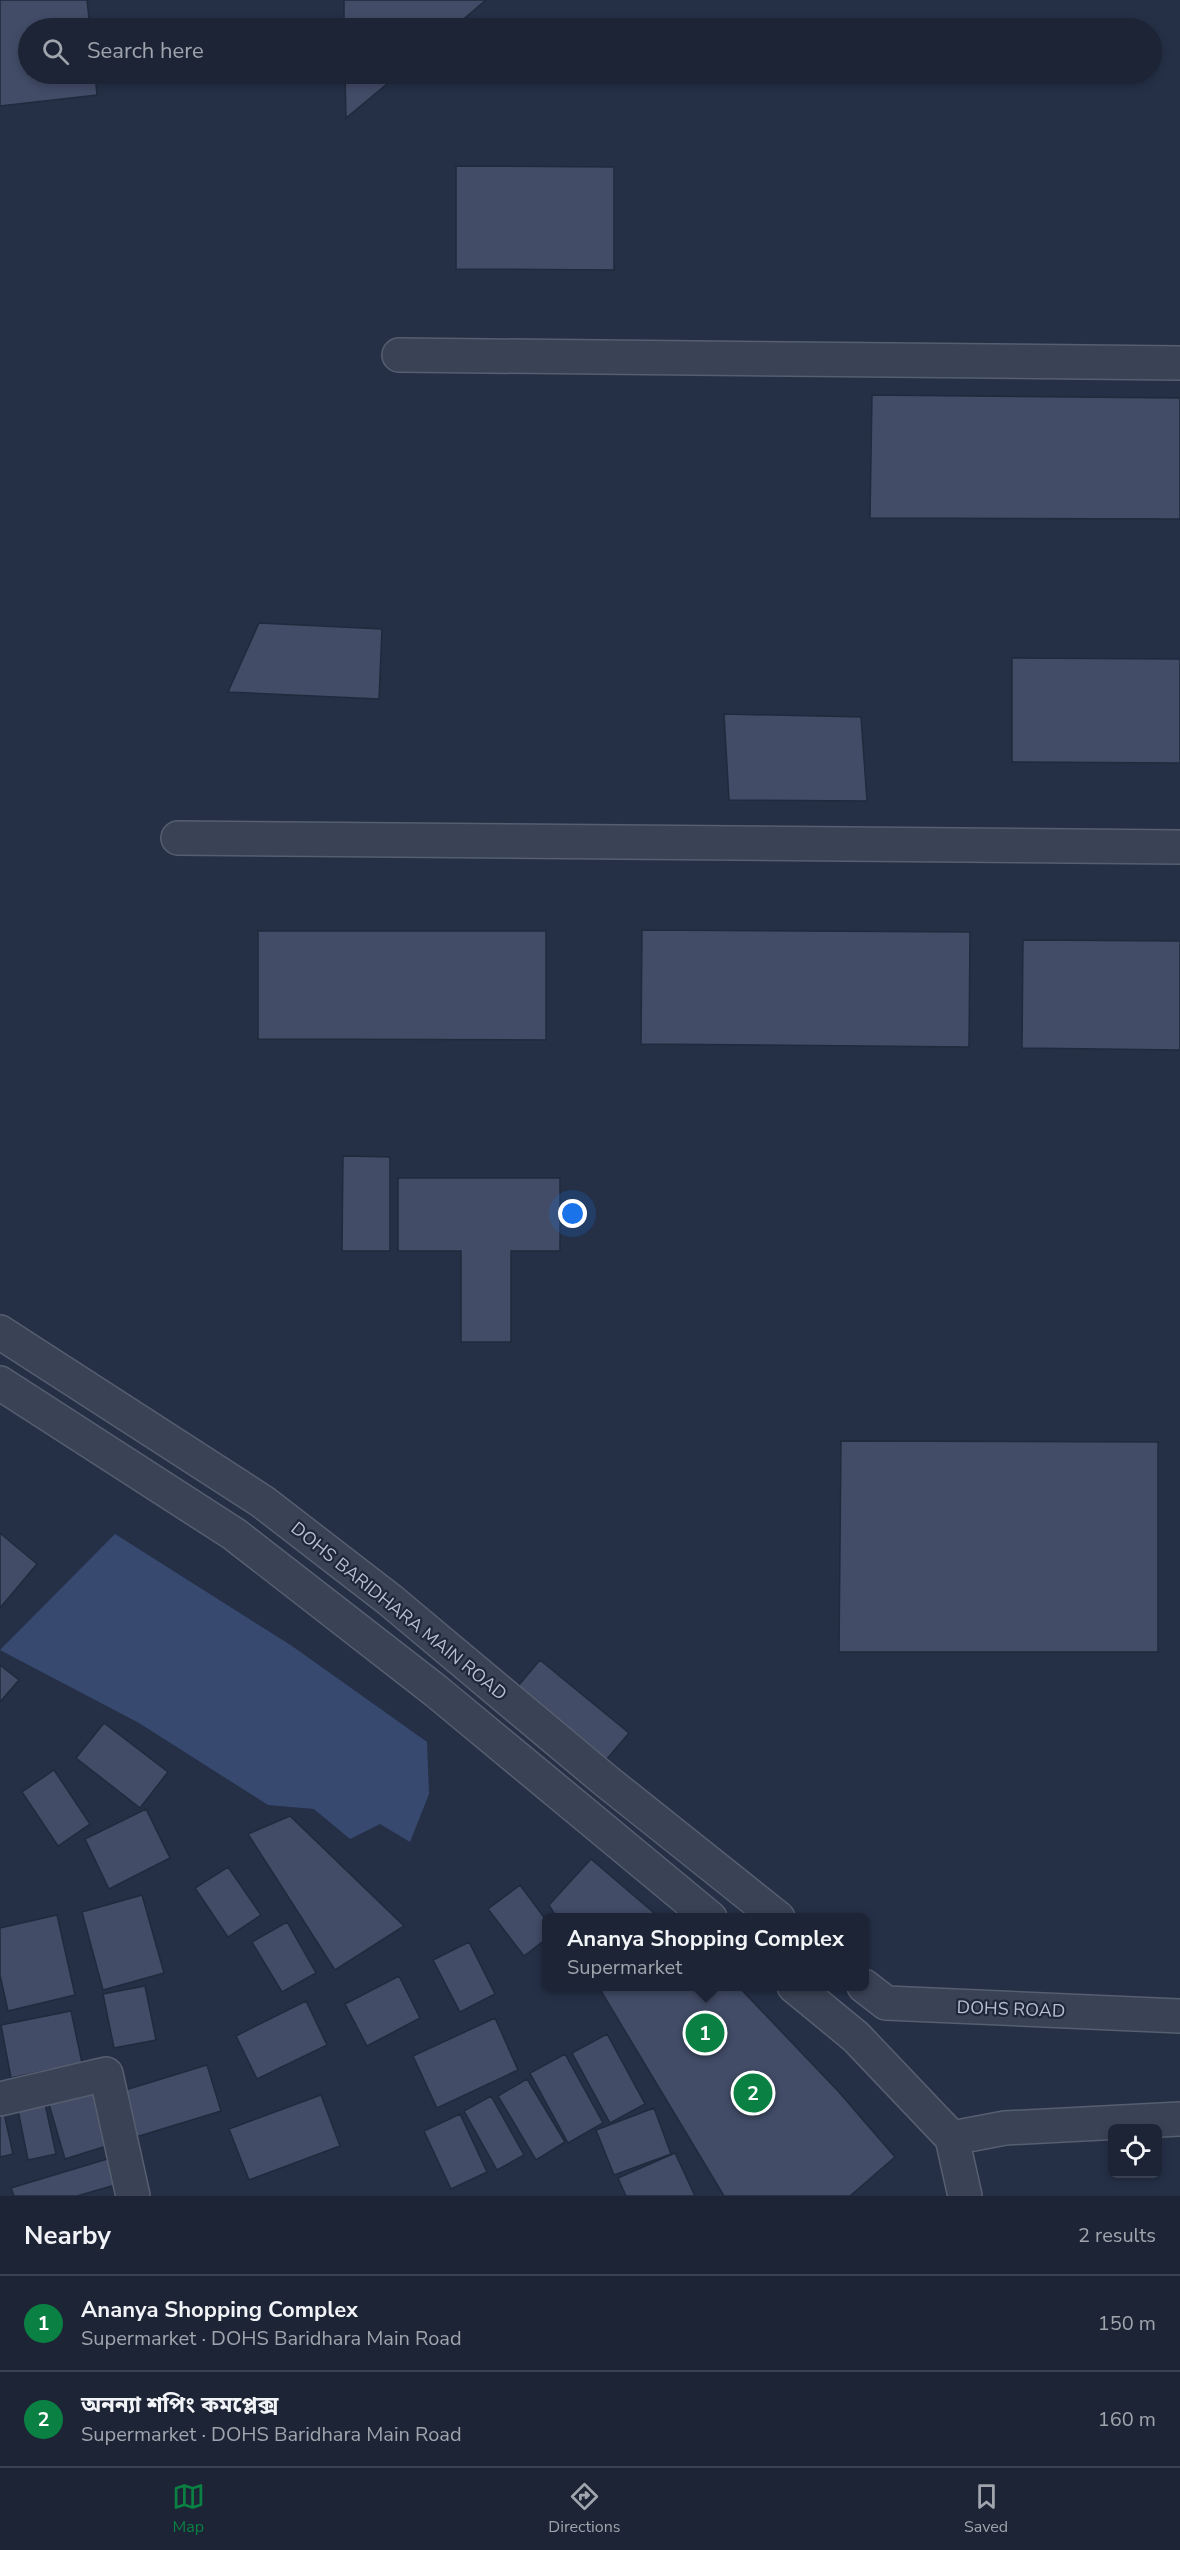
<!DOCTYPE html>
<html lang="en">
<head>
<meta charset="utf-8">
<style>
	:root { --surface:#1c2435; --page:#252c3d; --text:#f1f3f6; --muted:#a0a4ad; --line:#3a4150; --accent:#0b8043 }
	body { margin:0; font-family:"Nunito Sans","Noto Sans Bengali",sans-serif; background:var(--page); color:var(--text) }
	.controls { position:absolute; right:18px; bottom:18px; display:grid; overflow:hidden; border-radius:9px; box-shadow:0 3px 9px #0003 }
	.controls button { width:54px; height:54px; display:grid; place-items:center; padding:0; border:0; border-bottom:2px solid var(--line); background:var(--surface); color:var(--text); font:30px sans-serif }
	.you { position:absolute; left:573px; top:1214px; width:21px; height:21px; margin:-15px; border:4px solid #fff; border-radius:50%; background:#1a73e8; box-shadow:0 0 0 9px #1a73e833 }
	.badge { display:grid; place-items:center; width:39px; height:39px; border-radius:50%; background:var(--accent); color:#fff; font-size:20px; font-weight:700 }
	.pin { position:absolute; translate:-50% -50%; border:3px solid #fff; box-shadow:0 2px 6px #0006 }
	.popup { position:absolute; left:542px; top:1913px; width:327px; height:78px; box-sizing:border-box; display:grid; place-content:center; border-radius:9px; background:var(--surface); filter:drop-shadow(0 2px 4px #0005); font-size:20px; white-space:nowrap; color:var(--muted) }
	.popup b { font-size:22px; color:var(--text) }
	.popup::after { content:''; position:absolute; left:50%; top:100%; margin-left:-12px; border:12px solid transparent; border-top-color:var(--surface) }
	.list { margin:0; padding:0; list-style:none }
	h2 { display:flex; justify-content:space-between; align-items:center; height:78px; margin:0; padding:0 24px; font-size:26px }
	h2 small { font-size:20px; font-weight:400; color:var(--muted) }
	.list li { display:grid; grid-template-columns:39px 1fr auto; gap:18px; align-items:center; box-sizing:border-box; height:96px; padding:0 24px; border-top:2px solid var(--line) }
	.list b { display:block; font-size:22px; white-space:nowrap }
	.list p { margin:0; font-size:20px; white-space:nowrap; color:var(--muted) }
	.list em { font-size:20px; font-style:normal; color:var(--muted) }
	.icon { flex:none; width:33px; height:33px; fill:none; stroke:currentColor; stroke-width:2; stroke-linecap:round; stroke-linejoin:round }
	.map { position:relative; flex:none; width:1180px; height:2196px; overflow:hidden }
	.search { position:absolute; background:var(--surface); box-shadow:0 3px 9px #0003; left:18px; right:18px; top:18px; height:66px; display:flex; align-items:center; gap:15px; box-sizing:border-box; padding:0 21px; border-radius:33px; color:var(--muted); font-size:22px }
	.sheet { height:270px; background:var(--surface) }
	nav { display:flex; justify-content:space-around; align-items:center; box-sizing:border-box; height:84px; border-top:2px solid var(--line); background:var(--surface); font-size:16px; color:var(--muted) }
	nav a { display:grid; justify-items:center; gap:3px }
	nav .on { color:var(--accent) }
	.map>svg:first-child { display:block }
	.water { fill:#37496f }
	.building { fill:#424c67; stroke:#202a3d; stroke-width:1.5 }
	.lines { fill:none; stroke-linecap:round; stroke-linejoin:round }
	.minor-casing { stroke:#565e70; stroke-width:36 }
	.minor { stroke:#3a4356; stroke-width:33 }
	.labels { text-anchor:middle; stroke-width:4.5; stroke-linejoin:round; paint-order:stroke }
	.street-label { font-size:18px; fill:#b8becf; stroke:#1e273b }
</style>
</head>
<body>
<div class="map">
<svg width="1180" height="2196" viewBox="0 0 1180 2196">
	<rect width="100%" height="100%" fill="#253047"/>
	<path class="water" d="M 115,1534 L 292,1646 L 427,1742 L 429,1794 L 410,1842 L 380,1824 L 350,1839 L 314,1809 L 268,1805 L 139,1723 L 0,1650 Z"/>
	<path class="building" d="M 0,0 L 87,0 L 90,28 L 28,28 L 28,74 L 95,74 L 97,95 L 0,106 Z
		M 344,0 L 486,0 L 453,28 L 344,28 Z
		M 345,74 L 399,74 L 346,118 Z
		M 456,166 L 614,167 L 614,270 L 456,269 Z
		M 872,395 L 1180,398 L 1180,519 L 870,518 Z
		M 259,623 L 382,629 L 379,699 L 228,692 Z
		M 1012,658 L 1180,659 L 1180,763 L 1012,762 Z
		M 724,714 L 861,717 L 867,801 L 729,800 Z
		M 642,930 L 970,932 L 969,1047 L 641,1044 Z
		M 258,931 L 546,931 L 546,1040 L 258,1039 Z
		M 1023,940 L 1180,941 L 1180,1050 L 1022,1048 Z
		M 343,1156 L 390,1157 L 390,1251 L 342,1251 Z
		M 398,1178 L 560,1178 L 560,1251 L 511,1251 L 511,1342 L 461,1342 L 461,1251 L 398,1251 Z
		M 841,1441 L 1158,1442 L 1158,1652 L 839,1652 Z
		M 0,1533 L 37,1564 L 0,1608 Z
		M 540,1660 L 629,1733 L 601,1766 L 513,1692 Z
		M 0,1665 L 19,1680 L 0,1702 Z
		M 104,1723 L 168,1772 L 140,1808 L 76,1758 Z
		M 54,1770 L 90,1824 L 58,1846 L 22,1792 Z
		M 146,1809 L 170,1858 L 109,1889 L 85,1839 Z
		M 290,1816 L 404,1926 L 335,1970 L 248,1834 Z
		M 591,1859 L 660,1918 L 557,1918 L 549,1905 Z
		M 228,1867 L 261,1915 L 228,1937 L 195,1888 Z
		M 520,1885 L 546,1920 L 546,1939 L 524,1956 L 488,1909 Z
		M 142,1895 L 164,1973 L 103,1990 L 82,1912 Z
		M 57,1915 L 75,1995 L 8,2011 L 0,1975 L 0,1928 Z
		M 287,1922 L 316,1973 L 282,1992 L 252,1942 Z
		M 469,1942 L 495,1994 L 460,2012 L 433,1960 Z
		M 399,1976 L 420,2018 L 367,2046 L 345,2004 Z
		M 145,1986 L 156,2040 L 114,2048 L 103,1994 Z
		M 598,1986 L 738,1986 L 838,2091 L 895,2157 L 850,2196 L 724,2196 Z
		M 306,2001 L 327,2045 L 257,2079 L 236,2036 Z
		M 71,2011 L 82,2063 L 11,2078 L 1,2025 Z
		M 495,2018 L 518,2070 L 437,2108 L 413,2056 Z
		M 607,2034 L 645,2104 L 610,2123 L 572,2053 Z
		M 565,2054 L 603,2123 L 568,2143 L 530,2073 Z
		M 207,2065 L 221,2111 L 136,2137 L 122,2091 Z
		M 97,2078 L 116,2143 L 65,2159 L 46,2094 Z
		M 527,2079 L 565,2142 L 536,2160 L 498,2096 Z
		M 321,2095 L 340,2146 L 249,2180 L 229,2129 Z
		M 491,2096 L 524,2155 L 497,2170 L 464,2111 Z
		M 45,2104 L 56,2154 L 28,2160 L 18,2110 Z
		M 654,2108 L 671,2154 L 614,2175 L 596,2130 Z
		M 4,2113 L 13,2154 L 0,2157 L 0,2114 Z
		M 460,2114 L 487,2172 L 451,2189 L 424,2131 Z
		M 675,2153 L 695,2196 L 626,2196 L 618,2178 Z
		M 114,2157 L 122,2183 L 77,2196 L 14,2196 L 11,2188 Z"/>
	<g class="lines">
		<defs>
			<path id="minor" d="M 399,355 L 1180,363
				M 178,838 L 1180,847
				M 0,1332 L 263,1502 L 390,1600 L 605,1780 L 778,1918
				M 0,1383 L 234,1534 L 436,1691 L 710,1918
				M 794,1986 L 856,2037 L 952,2138
				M 864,1986 L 886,2003
				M 886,2003 L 1180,2016
				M 0,2099 L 106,2074 L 133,2196
				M 952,2138 L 1005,2128 L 1180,2119
				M 952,2138 L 965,2196"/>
		</defs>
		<use href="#minor" class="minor-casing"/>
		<use href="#minor" class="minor"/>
	</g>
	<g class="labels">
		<g class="street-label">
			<text transform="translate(399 1611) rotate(39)" y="6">DOHS BARIDHARA MAIN ROAD</text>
			<text transform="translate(1011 2009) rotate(2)" y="6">DOHS ROAD</text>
		</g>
	</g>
</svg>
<div class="controls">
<button><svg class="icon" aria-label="locate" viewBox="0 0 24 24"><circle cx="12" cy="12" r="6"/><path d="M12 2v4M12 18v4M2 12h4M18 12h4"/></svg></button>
</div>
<div class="you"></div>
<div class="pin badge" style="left:705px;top:2033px">1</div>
<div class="popup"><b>Ananya Shopping Complex</b>Supermarket</div>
<div class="pin badge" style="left:753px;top:2093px">2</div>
<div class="search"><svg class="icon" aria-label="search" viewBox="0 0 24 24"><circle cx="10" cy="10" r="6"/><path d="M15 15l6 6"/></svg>Search here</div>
</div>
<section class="sheet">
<h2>Nearby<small>2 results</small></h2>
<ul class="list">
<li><span class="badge">1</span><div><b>Ananya Shopping Complex</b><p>Supermarket · DOHS Baridhara Main Road</p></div><em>150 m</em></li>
<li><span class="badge">2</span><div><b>অনন্যা শপিং কমপ্লেক্স</b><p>Supermarket · DOHS Baridhara Main Road</p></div><em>160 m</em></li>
</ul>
</section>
<nav>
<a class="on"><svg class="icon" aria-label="map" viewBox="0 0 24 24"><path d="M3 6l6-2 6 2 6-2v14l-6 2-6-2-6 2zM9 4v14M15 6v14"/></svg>Map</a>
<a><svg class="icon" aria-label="directions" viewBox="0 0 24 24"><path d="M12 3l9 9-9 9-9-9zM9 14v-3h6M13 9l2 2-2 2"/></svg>Directions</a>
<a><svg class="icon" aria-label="saved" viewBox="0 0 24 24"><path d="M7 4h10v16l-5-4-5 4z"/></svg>Saved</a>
</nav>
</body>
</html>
